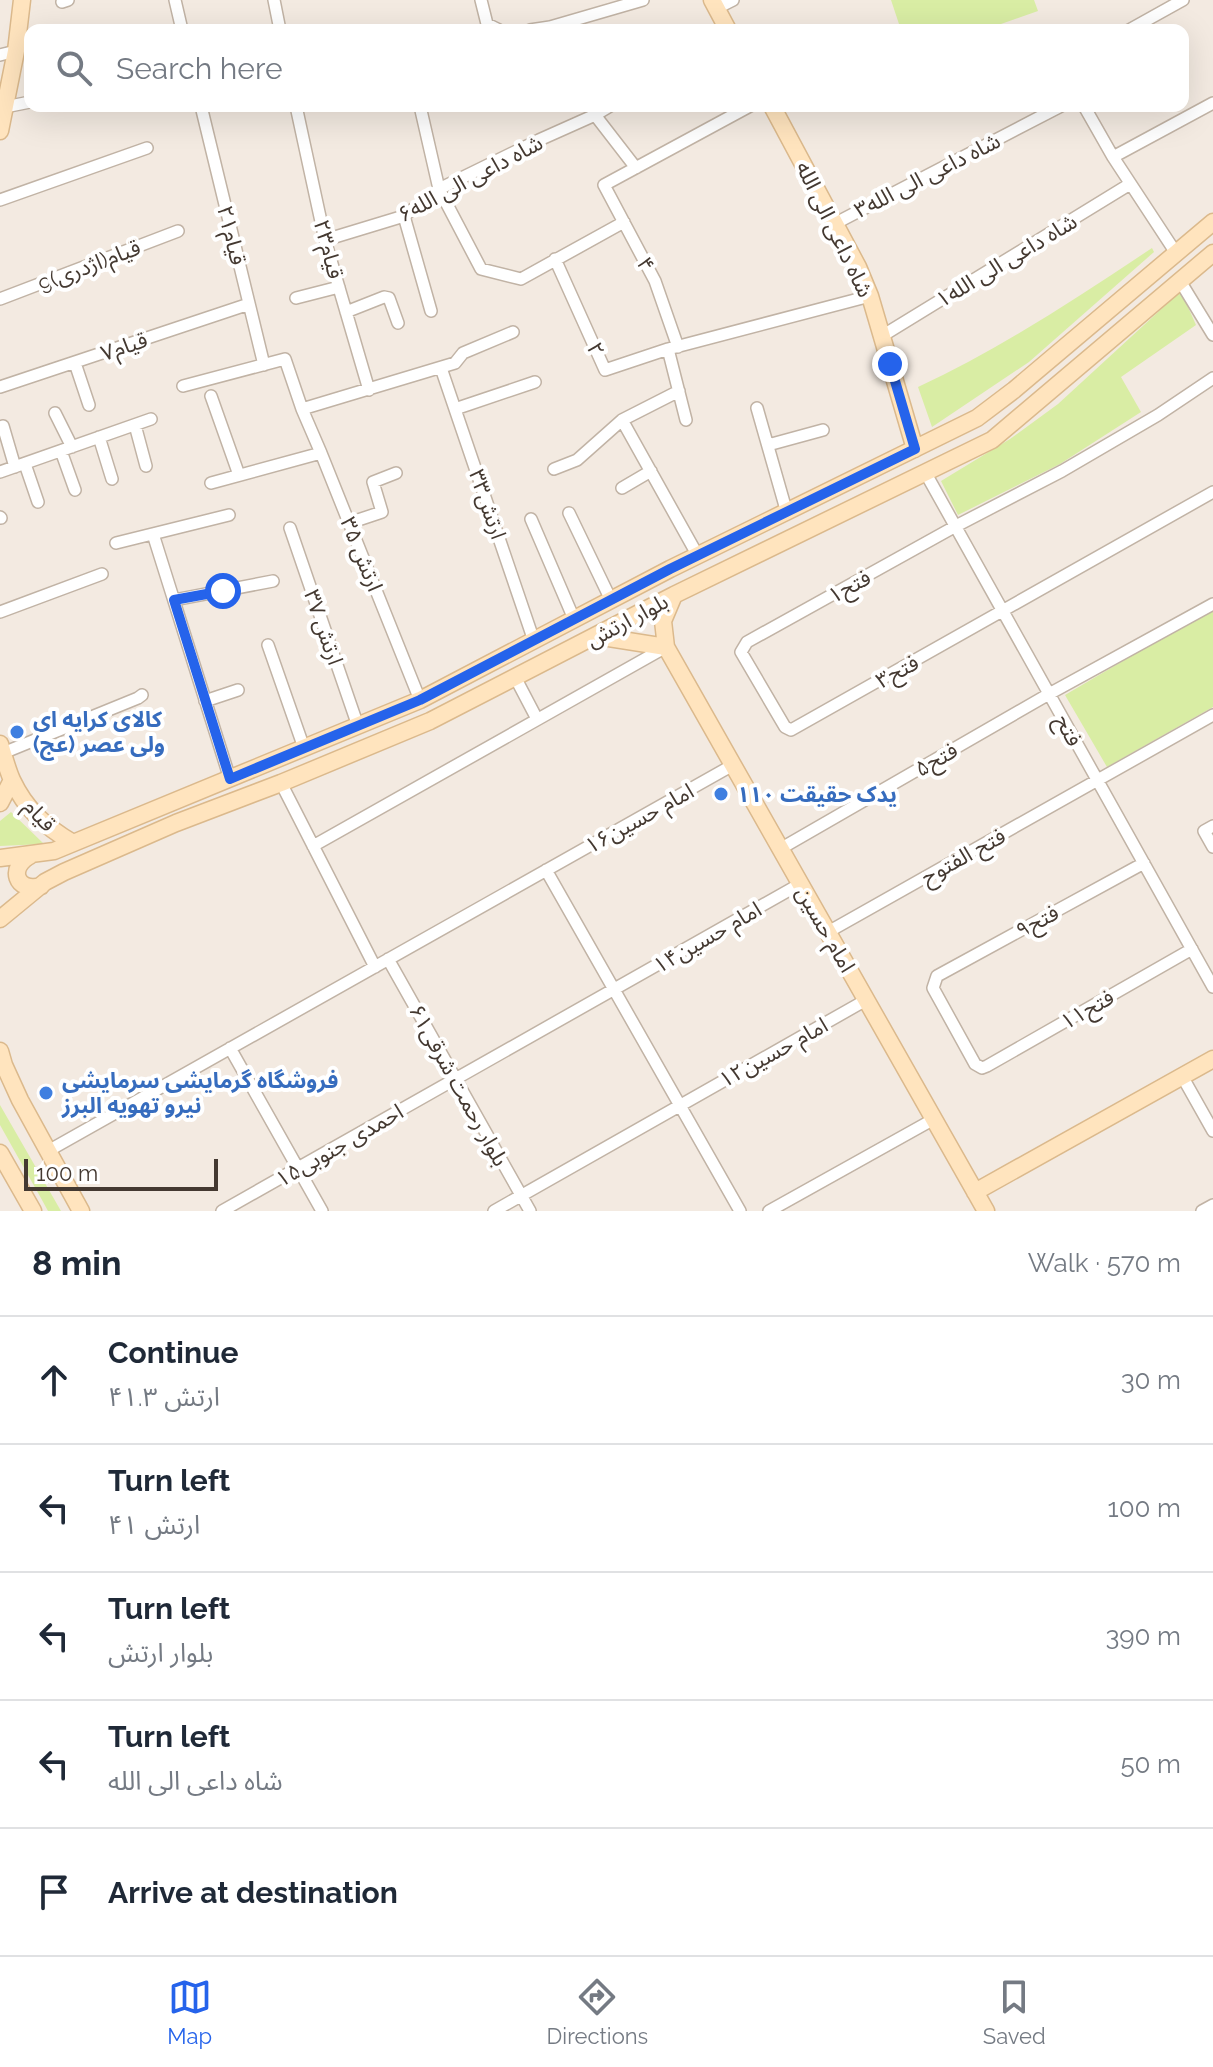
<!DOCTYPE html>
<html lang="en">
<head>
<meta charset="utf-8">
<style>
	:root { --surface:#fff; --page:#f2f2f3; --text:#1f2937; --muted:#747a83; --line:#e0e1e3; --accent:#2563eb }
	body { margin:0; font-family:Raleway,"Noto Sans Arabic",sans-serif; background:var(--page); color:var(--text) }
	.scale { position:absolute; left:24px; bottom:20px; width:194px; box-sizing:border-box; padding-left:8px; border:4px solid #443931; border-top:0; font-size:22px; line-height:28px; white-space:nowrap; color:#443931; -webkit-text-stroke:6px #fff; paint-order:stroke }
	.stop { position:absolute; width:24px; height:24px; margin:-18px; border:6px solid #2563eb; border-radius:50%; background:#fff }
	.stop.end { background:#2563eb; border-color:#fff; box-shadow:0 2px 8px #0008 }
	.list { margin:0; padding:0; list-style:none }
	h2 { display:flex; justify-content:space-between; align-items:center; height:104px; margin:0; padding:0 32px; font-size:34px }
	h2 small { font-size:26px; font-weight:400; color:var(--muted) }
	.list li { display:grid; grid-template-columns:52px 1fr auto; gap:24px; align-items:center; box-sizing:border-box; height:128px; padding:0 32px; border-top:2px solid var(--line) }
	.list b { display:block; font-size:30px; white-space:nowrap }
	.list p { margin:0; font-size:26px; white-space:nowrap; color:var(--muted) }
	.list em { font-size:26px; font-style:normal; color:var(--muted) }
	.icon { flex:none; width:44px; height:44px; fill:none; stroke:currentColor; stroke-width:2; stroke-linecap:round; stroke-linejoin:round }
	.map { position:relative; flex:none; width:1213px; height:1211px; overflow:hidden }
	.search { position:absolute; background:var(--surface); box-shadow:0 8px 32px #0002; left:24px; right:24px; top:24px; height:88px; display:flex; align-items:center; gap:20px; box-sizing:border-box; padding:0 28px; border-radius:16px; color:var(--muted); font-size:30px }
	.sheet { height:744px; background:var(--surface) }
	nav { display:flex; justify-content:space-around; align-items:center; box-sizing:border-box; height:112px; border-top:2px solid var(--line); background:var(--surface); font-size:22px; color:var(--muted) }
	nav a { display:grid; justify-items:center; gap:4px }
	nav .on { color:var(--accent) }
	.map>svg:first-child { display:block }
	.green { fill:#d9eda4 }
	.lines { fill:none; stroke-linecap:round; stroke-linejoin:round }
	.street-casing { stroke:#c1b3a5; stroke-width:14 }
	.secondary-casing { stroke:#dbb98c; stroke-width:19 }
	.street { stroke:#fff; stroke-width:11 }
	.secondary { stroke:#ffe4be; stroke-width:16 }
	.route { stroke:#2563eb; stroke-width:10 }
	.shop-dot { fill:#3f7fe0; stroke:#fff; stroke-width:3 }
	.labels { text-anchor:middle; stroke-width:8; stroke-linejoin:round; paint-order:stroke }
	.street-label { font-size:22px; fill:#443931; stroke:#fff }
	.shop-label { font-size:22px; font-weight:bold; fill:#366cbe; stroke:#fff; text-anchor:start }
</style>
</head>
<body>
<div class="map">
<svg width="1213" height="1211" viewBox="0 0 1213 1211">
	<rect width="100%" height="100%" fill="#f3eae1"/>
	<path class="green" d="M 891,0 L 1034,0 L 1038,11 L 984,30 L 901,30 Z
		M 1152,248 L 1154,252 L 1029,362 L 932,427 L 918,387 C 1000,349 1077,298 1152,248 Z
		M 1181,291 L 1196,325 L 1121,377 L 1141,412 L 1060,464 L 958,515 L 941,481 L 1010,439 L 1058,404 Z
		M 1213,608 L 1213,707 L 1107,767 L 1065,695 Z
		M 11,812 L 44,844 L 0,846 L 0,821 Z
		M 0,1105 L 61,1211 L 48,1211 L 42,1200 L 0,1125 Z"/>
	<g class="lines">
		<defs>
			<path id="street" d="M 175,0 L 182,30
				M 274,0 L 280,30
				M 481,0 L 487,24 L 499,30
				M 62,2 L 68,0
				M 717,8 L 733,0
				M 530,30 L 550,27 L 643,0
				M 1129,30 L 1183,0
				M 0,55 L 16,51
				M 201,106 L 264,365
				M 296,106 L 325,240 L 369,390
				M 420,106 L 439,189 L 481,269 L 521,279 L 624,222
				M 1084,106 L 1113,157 L 1176,253
				M 5,107 L 30,102
				M 595,115 L 636,168
				M 1113,157 L 1213,103
				M 0,200 L 147,148
				M 404,216 L 431,311
				M 836,223 L 1061,106
				M 325,240 L 404,216 L 439,189 L 539,140 L 595,115 L 610,106
				M 555,259 L 605,370 L 668,349 L 870,296
				M 1180,281 L 1213,335
				M 296,298 L 339,287
				M 0,299 L 178,231
				M 346,312 L 384,297 L 389,298 L 398,323
				M 882,336 L 1130,184
				M 678,347 L 655,281 L 604,185 L 750,106
				M 668,349 L 686,420
				M 75,363 L 89,405
				M 441,368 L 534,641
				M 1213,378 L 1158,415 L 1062,471 L 956,526 L 747,642 L 741,652 L 785,727 L 791,730 L 1213,492
				M 183,386 L 285,359 L 302,409 L 321,453 L 420,700
				M 0,387 L 249,304
				M 211,396 L 239,475
				M 757,408 L 787,513
				M 302,409 L 455,363 L 463,353 L 513,332
				M 455,409 L 535,382
				M 55,413 L 72,447
				M 622,420 L 698,556
				M 135,425 L 146,466
				M 3,426 L 15,467
				M 99,437 L 112,479
				M 768,445 L 823,430
				M 61,451 L 75,490
				M 25,464 L 38,502
				M 554,469 L 577,460 L 622,420 L 679,391
				M 0,472 L 151,419
				M 925,472 L 1213,987
				M 211,483 L 321,453
				M 622,488 L 651,471
				M 569,513 L 611,600
				M 0,517 L 1,518
				M 531,519 L 574,619
				M 349,523 L 382,512 L 373,482 L 396,473
				M 290,528 L 358,726
				M 153,534 L 230,779
				M 116,543 L 229,515
				M 174,600 L 273,581
				M 0,612 L 102,574
				M 268,645 L 304,748
				M 515,677 L 537,719
				M 205,701 L 238,690
				M 3,753 L 138,698 L 142,695
				M 281,783 L 375,967
				M 1213,826 L 1204,831 L 1213,847
				M 313,846 L 666,647
				M 780,849 L 1049,694 L 1213,604
				M 1144,863 L 937,976 L 933,988 L 975,1064 L 982,1068 L 987,1066 L 1192,949
				M 546,870 L 740,1211
				M 828,932 L 1213,715
				M 388,959 L 530,1211
				M 230,1048 L 322,1211
				M 1182,1076 L 1213,1131
				M 48,1151 L 733,765
				M 222,1211 L 800,884
				M 494,1211 L 866,1000
				M 769,1211 L 934,1119
				M 1202,1211 L 1213,1205"/>
			<path id="secondary" d="M 712,0 L 728,30
				M 772,106 L 858,267 L 870,296 L 915,449
				M 0,131 L 16,51 L 22,0
				M 674,595 L 663,621 L 666,647 L 986,1211
				M 596,636 L 666,647
				M 0,744 C 4,756 7,769 12,780 C 26,810 46,827 73,843
				M 0,803 L 12,780
				M 31,855 C 7,867 16,893 41,886
				M 0,858 L 54,851 L 420,700 L 670,569 L 977,418 L 1014,390 L 1213,222
				M 0,919 L 45,882 L 64,872 L 176,823 L 281,783 L 430,721 L 674,595 L 992,440 L 1213,253
				M 0,1051 L 4,1065 L 20,1100 L 81,1211
				M 0,1153 L 33,1211
				M 975,1192 L 1213,1059"/>
		</defs>
		<use href="#street" class="street-casing"/>
		<use href="#secondary" class="secondary-casing"/>
		<use href="#street" class="street"/>
		<use href="#secondary" class="secondary"/>
	</g>
	<g class="lines">
		<path class="route" d="M 223,591 L 174,600 L 230,779 L 420,700 L 670,569 L 915,449 L 890,364"/>
	</g>
	<g class="shop-dot">
		<circle cx="17" cy="732" r="8"/>
		<circle cx="721" cy="794" r="8"/>
		<circle cx="46" cy="1093" r="8"/>
	</g>
	<g class="labels">
		<g class="street-label">
			<text transform="translate(927 175) rotate(-27)" y="8">شاه داعی الی الله۳</text>
			<text transform="translate(470 178) rotate(-28)" y="8">شاه داعی الی الله۶</text>
			<text transform="translate(835 229) rotate(64)" y="8">شاه داعی الی الله</text>
			<text transform="translate(232 235) rotate(76)" y="8">قیام۲۱</text>
			<text transform="translate(329 249) rotate(75)" y="8">قیام۲۳</text>
			<text transform="translate(1006 260) rotate(-31)" y="8">شاه داعی الی الله۱</text>
			<text transform="translate(646 264) rotate(62)" y="8">۴</text>
			<text transform="translate(89 265) rotate(-21)" y="8">قیام(اژدری)9</text>
			<text transform="translate(124 346) rotate(-19)" y="8">قیام۷</text>
			<text transform="translate(596 349) rotate(66)" y="8">۲</text>
			<text transform="translate(488 504) rotate(71)" y="8">ارتش۳۳</text>
			<text transform="translate(362 554) rotate(68)" y="8">ارتش ۳۵</text>
			<text transform="translate(849 586) rotate(-29)" y="8">۱فتح</text>
			<text transform="translate(627 620) rotate(-28)" y="8">بلوار ارتش</text>
			<text transform="translate(324 627) rotate(71)" y="8">ارتش ۳۷</text>
			<text transform="translate(897 671) rotate(-29)" y="8">۳فتح</text>
			<text transform="translate(1069 730) rotate(61)" y="8">فتح</text>
			<text transform="translate(936 759) rotate(-30)" y="8">۵فتح</text>
			<text transform="translate(40 815) rotate(47)" y="8">قیام</text>
			<text transform="translate(639 818) rotate(-29)" y="8">امام حسین۱۶</text>
			<text transform="translate(963 856) rotate(-29)" y="8">فتح الفتوح</text>
			<text transform="translate(1037 921) rotate(-29)" y="8">۹فتح</text>
			<text transform="translate(826 929) rotate(60)" y="8">امام حسین</text>
			<text transform="translate(707 937) rotate(-30)" y="8">امام حسین۱۴</text>
			<text transform="translate(1087 1009) rotate(-30)" y="8">۱۱فتح</text>
			<text transform="translate(773 1052) rotate(-29)" y="8">امام حسین۱۲</text>
			<text transform="translate(459 1085) rotate(61)" y="8">بلوار رحمت شرقی۶۱</text>
			<text transform="translate(339 1145) rotate(-30)" y="8">احمدی جنوبی۱۵</text>
		</g>
		<g class="shop-label">
			<text x="33" y="727">کالای کرایه ای<tspan x="33" dy="25">ولی عصر (عج)</tspan></text>
			<text x="737" y="802">یدک حقیقت ۱۱۰</text>
			<text x="62" y="1088">فروشگاه گرمایشی سرمایشی<tspan x="62" dy="25">نیرو تهویه البرز</tspan></text>
		</g>
	</g>
</svg>
<div class="scale">100 m</div>
<div class="stop" style="left:223px;top:591px"></div>
<div class="stop end" style="left:890px;top:364px"></div>
<div class="search"><svg class="icon" aria-label="search" viewBox="0 0 24 24"><circle cx="10" cy="10" r="6"/><path d="M15 15l6 6"/></svg>Search here</div>
</div>
<section class="sheet">
<h2>8 min<small>Walk · 570 m</small></h2>
<ul class="list">
<li><svg class="icon" aria-label="ahead" viewBox="0 0 24 24"><path d="M12 20V5M6 11l6-6 6 6"/></svg><div><b>Continue</b><p>ارتش ۴۱.۳</p></div><em>30 m</em></li>
<li><svg class="icon" aria-label="left" viewBox="0 0 24 24"><path d="M17 20v-9H6M10 6l-5 5 5 5"/></svg><div><b>Turn left</b><p>ارتش ۴۱</p></div><em>100 m</em></li>
<li><svg class="icon" aria-label="left" viewBox="0 0 24 24"><path d="M17 20v-9H6M10 6l-5 5 5 5"/></svg><div><b>Turn left</b><p>بلوار ارتش</p></div><em>390 m</em></li>
<li><svg class="icon" aria-label="left" viewBox="0 0 24 24"><path d="M17 20v-9H6M10 6l-5 5 5 5"/></svg><div><b>Turn left</b><p>شاه داعی الی الله</p></div><em>50 m</em></li>
<li><svg class="icon" aria-label="arrive" viewBox="0 0 24 24"><path d="M6 21V4h12l-3 4 3 4H6"/></svg><div><b>Arrive at destination</b></div></li>
</ul>
</section>
<nav>
<a class="on"><svg class="icon" aria-label="map" viewBox="0 0 24 24"><path d="M3 6l6-2 6 2 6-2v14l-6 2-6-2-6 2zM9 4v14M15 6v14"/></svg>Map</a>
<a><svg class="icon" aria-label="directions" viewBox="0 0 24 24"><path d="M12 3l9 9-9 9-9-9zM9 14v-3h6M13 9l2 2-2 2"/></svg>Directions</a>
<a><svg class="icon" aria-label="saved" viewBox="0 0 24 24"><path d="M7 4h10v16l-5-4-5 4z"/></svg>Saved</a>
</nav>
</body>
</html>
